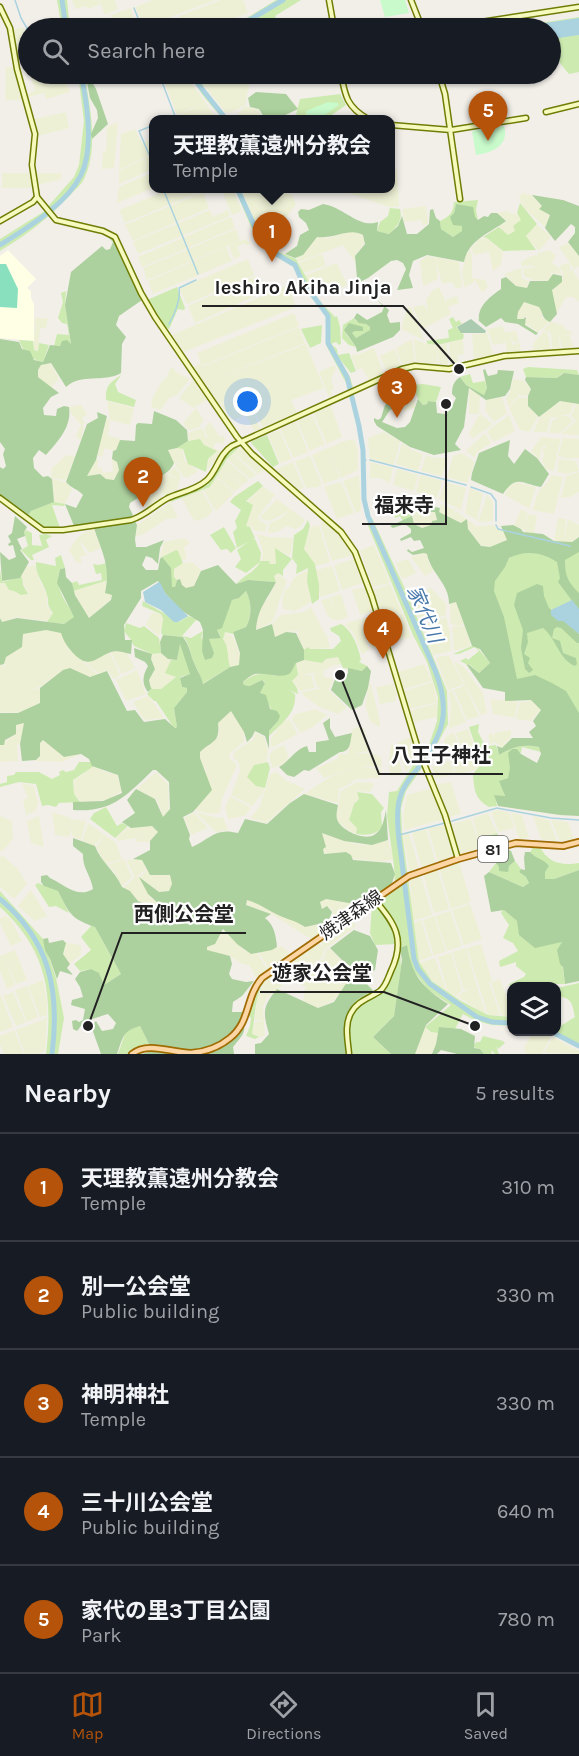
<!DOCTYPE html>
<html lang="en">
<head>
<meta charset="utf-8">
<style>
	:root { --surface:#171b24; --page:#20242c; --text:#f1f3f6; --muted:#9ea1a6; --line:#363941; --accent:#b45309 }
	body { margin:0; font-family:Karla,"Noto Sans JP",sans-serif; background:var(--page); color:var(--text) }
	.controls { position:absolute; right:18px; bottom:18px; display:grid; overflow:hidden; border-radius:12px; box-shadow:0 2px 4px #0004 }
	.controls button { width:54px; height:54px; display:grid; place-items:center; padding:0; border:0; border-bottom:2px solid var(--line); background:var(--surface); color:var(--text); font:30px sans-serif }
	.you { position:absolute; left:248px; top:402px; width:21px; height:21px; margin:-15px; border:4px solid #fff; border-radius:50%; background:#1a73e8; box-shadow:0 0 0 9px #1a73e833 }
	.badge { display:grid; place-items:center; width:39px; height:39px; border-radius:50%; background:var(--accent); color:#fff; font-size:20px; font-weight:700 }
	.pin { position:absolute; translate:-50% -50px; filter:drop-shadow(0 2px 3px #0008) }
	.pin::after { content:''; position:absolute; top:32px; width:21px; height:18px; background:inherit; clip-path:polygon(0 0,100% 0,50% 100%) }
	.popup { position:absolute; left:149px; top:115px; width:246px; height:78px; box-sizing:border-box; display:grid; place-content:center; border-radius:12px; background:var(--surface); filter:drop-shadow(0 2px 4px #0005); font-size:20px; white-space:nowrap; color:var(--muted) }
	.popup b { font-size:22px; color:var(--text) }
	.popup::after { content:''; position:absolute; left:50%; top:100%; margin-left:-12px; border:12px solid transparent; border-top-color:var(--surface) }
	.list { margin:0; padding:0; list-style:none }
	h2 { display:flex; justify-content:space-between; align-items:center; height:78px; margin:0; padding:0 24px; font-size:26px }
	h2 small { font-size:20px; font-weight:400; color:var(--muted) }
	.list li { display:grid; grid-template-columns:39px 1fr auto; gap:18px; align-items:center; box-sizing:border-box; height:108px; padding:0 24px; border-top:2px solid var(--line) }
	.list b { display:block; font-size:22px; white-space:nowrap }
	.list p { margin:0; font-size:20px; white-space:nowrap; color:var(--muted) }
	.list em { font-size:20px; font-style:normal; color:var(--muted) }
	.icon { flex:none; width:33px; height:33px; fill:none; stroke:currentColor; stroke-width:2; stroke-linecap:round; stroke-linejoin:round }
	.map { position:relative; flex:none; width:579px; height:1054px; overflow:hidden }
	.search { position:absolute; background:var(--surface); box-shadow:0 2px 4px #0004; left:18px; right:18px; top:18px; height:66px; display:flex; align-items:center; gap:15px; box-sizing:border-box; padding:0 21px; border-radius:33px; color:var(--muted); font-size:22px }
	.sheet { height:618px; background:var(--surface) }
	nav { display:flex; justify-content:space-around; align-items:center; box-sizing:border-box; height:84px; border-top:2px solid var(--line); background:var(--surface); font-size:16px; color:var(--muted) }
	nav a { display:grid; justify-items:center; gap:3px }
	nav .on { color:var(--accent) }
	.map>svg:first-child { display:block }
	.education { fill:#ffffe5 }
	.farmland { fill:#eef0d5 }
	.grass { fill:#cdebb0 }
	.forest { fill:#add19e }
	.cemetery { fill:#aacbaf }
	.park { fill:#c8facc }
	.pitch { fill:#88e0be }
	.water { fill:#aad3df }
	.lines { fill:none; stroke-linecap:round; stroke-linejoin:round }
	.stream { stroke:#aad3df; stroke-width:1.5 }
	.river { stroke:#aad3df; stroke-width:5 }
	.secondary-casing { stroke:#707d05; stroke-width:7 }
	.primary-casing { stroke:#a06b00; stroke-width:8 }
	.secondary { stroke:#f7fabf; stroke-width:4 }
	.primary { stroke:#fcd6a4; stroke-width:4.5 }
	.labels { text-anchor:middle; stroke-width:4.5; stroke-linejoin:round; paint-order:stroke }
	.shield { fill:#fff; stroke:#646464; stroke-width:1.5 }
	.shield-label { font-size:16px; font-weight:bold; fill:#222 }
	.street-label { font-size:18px; fill:#222; stroke:#fff }
	.water-label { font-size:20px; font-style:italic; fill:#4a7aab; stroke:#fff }
	.leader { fill:none; stroke:#222; stroke-width:2 }
	.callout-dot { fill:#222; stroke:#fff; stroke-width:2 }
	.callout-label { font-size:20px; text-anchor:middle; font-weight:bold; fill:#222; stroke:#fff; stroke-width:4.5; stroke-linejoin:round; paint-order:stroke }
</style>
</head>
<body>
<div class="map">
<svg width="579" height="1054" viewBox="0 0 579 1054">
	<rect width="100%" height="100%" fill="#f2efe9"/>
	<path class="education" d="M 8,250 L 36,279 L 27,288 L 31,291 L 31,298 L 34,304 L 34,341 L 0,338 L 0,256 Z"/>
	<path class="farmland" d="M 72,0 L 99,0 L 100,4 L 100,0 L 115,0 L 118,9 L 105,15 L 101,4 L 88,9 L 86,6 L 76,9 Z
		M 153,0 L 215,0 L 144,27 L 135,7 Z
		M 221,0 L 243,0 L 248,13 L 208,28 L 184,28 L 179,16 Z
		M 131,8 L 135,24 L 116,28 L 111,15 Z
		M 22,27 L 28,34 L 28,59 L 19,60 L 13,30 Z
		M 6,67 L 16,68 L 24,100 L 5,100 Z
		M 30,74 L 42,74 L 45,79 L 62,75 L 70,92 L 46,99 L 44,93 L 28,97 L 27,94 L 35,91 Z
		M 188,74 L 189,80 L 217,119 L 172,119 L 204,103 L 177,115 L 173,104 L 180,101 L 173,104 L 164,82 Z
		M 249,74 L 250,81 L 245,105 L 236,110 L 226,113 L 202,83 L 202,80 Z
		M 245,106 L 258,110 L 263,119 L 239,119 L 238,114 Z
		M 66,112 L 69,128 L 38,136 L 35,119 Z
		M 118,122 L 114,168 L 102,169 L 103,152 L 106,151 L 107,127 Z
		M 135,129 L 142,143 L 153,138 L 153,154 L 119,170 L 121,134 Z
		M 153,155 L 153,169 L 119,184 L 119,171 Z
		M 391,169 L 397,169 L 399,206 L 389,207 L 346,192 L 347,189 L 391,188 Z
		M 153,172 L 153,188 L 117,203 L 119,187 Z
		M 2,173 L 31,173 L 33,188 L 2,188 Z
		M 36,173 L 61,173 L 61,179 L 38,185 Z
		M 171,189 L 201,189 L 202,191 L 125,223 L 119,210 Z
		M 232,189 L 242,211 L 232,215 L 223,193 Z
		M 241,189 L 259,189 L 266,200 L 260,189 L 280,189 L 287,194 L 291,194 L 296,204 L 269,241 L 258,229 Z
		M 203,192 L 209,208 L 133,241 L 125,225 Z
		M 522,193 L 531,195 L 542,206 L 540,209 L 550,215 L 545,227 L 524,208 L 519,198 Z
		M 426,206 L 428,223 L 423,226 L 421,220 L 404,222 L 402,209 Z
		M 210,210 L 213,217 L 228,210 L 230,216 L 138,254 L 133,242 Z
		M 507,211 L 512,214 L 516,214 L 522,220 L 516,231 L 508,236 L 499,226 L 506,221 L 497,213 Z
		M 231,217 L 235,228 L 142,267 L 138,257 Z
		M 537,225 L 550,235 L 550,238 L 539,251 L 525,236 Z
		M 236,229 L 240,241 L 246,239 L 250,244 L 246,246 L 244,243 L 237,247 L 241,256 L 234,259 L 229,246 L 239,241 L 147,280 L 143,268 Z
		M 348,232 L 357,232 L 363,235 L 364,240 L 364,244 L 355,255 L 355,262 L 343,245 L 299,262 L 296,258 L 304,254 L 317,237 L 329,238 Z
		M 487,238 L 503,252 L 501,265 L 493,271 L 489,252 L 474,255 L 471,248 L 479,239 Z
		M 568,243 L 579,256 L 579,266 L 574,269 L 559,247 Z
		M 226,247 L 232,261 L 153,294 L 148,281 Z
		M 470,249 L 472,256 L 472,278 L 485,280 L 488,287 L 482,292 L 474,279 L 474,282 L 464,288 L 462,272 L 466,255 Z
		M 549,250 L 556,255 L 552,263 L 558,267 L 562,274 L 550,273 L 552,275 L 548,281 L 533,280 L 524,276 L 523,269 L 533,267 L 539,269 L 532,265 L 522,267 L 521,262 L 531,256 L 536,255 L 537,257 L 537,254 Z
		M 322,254 L 326,266 L 303,273 L 299,263 Z
		M 427,256 L 434,257 L 436,261 L 438,279 L 423,286 L 421,272 L 426,270 L 421,271 L 420,261 Z
		M 435,257 L 459,262 L 462,287 L 456,289 L 452,282 L 442,284 Z
		M 248,259 L 254,275 L 187,304 L 179,288 Z
		M 337,263 L 347,285 L 336,290 L 331,278 L 335,290 L 319,297 L 304,276 Z
		M 569,263 L 571,270 L 564,273 L 573,270 L 579,281 L 579,302 L 573,297 L 566,297 L 557,313 L 552,301 L 551,289 L 562,282 L 563,274 L 559,266 Z
		M 521,268 L 522,278 L 529,281 L 527,288 L 516,286 L 504,274 Z
		M 255,276 L 262,293 L 195,323 L 188,306 Z
		M 288,285 L 296,307 L 184,352 L 172,335 Z
		M 439,287 L 446,303 L 446,300 L 457,296 L 459,303 L 448,307 L 451,314 L 422,329 L 413,307 L 424,305 L 428,311 L 426,300 L 432,291 Z
		M 523,302 L 539,306 L 542,311 L 542,317 L 550,322 L 538,332 L 525,324 L 526,317 L 529,317 L 526,316 L 523,319 L 517,319 L 518,312 Z
		M 411,307 L 424,340 L 401,329 L 407,308 Z
		M 294,313 L 299,326 L 202,366 L 201,365 L 202,367 L 299,327 L 305,343 L 208,382 L 306,344 L 324,388 L 291,400 L 297,413 L 263,428 L 254,411 L 260,429 L 254,431 L 246,415 L 234,420 L 220,405 L 308,371 L 218,405 L 193,368 L 201,363 L 197,353 Z
		M 35,318 L 48,318 L 46,328 L 40,328 L 38,350 L 33,350 L 35,327 L 39,327 L 35,326 Z
		M 551,322 L 563,325 L 565,329 L 572,332 L 571,335 L 562,334 L 570,336 L 574,349 L 562,350 L 559,333 L 560,350 L 552,350 L 551,333 L 543,330 Z
		M 503,326 L 504,332 L 516,331 L 519,342 L 513,342 L 511,335 L 512,346 L 513,344 L 520,343 L 521,353 L 507,354 L 505,338 L 505,343 L 493,345 L 487,329 Z
		M 544,331 L 548,334 L 551,350 L 533,352 L 533,344 Z
		M 487,333 L 494,356 L 474,361 L 472,334 Z
		M 412,339 L 415,362 L 402,365 L 396,348 Z
		M 414,339 L 427,344 L 437,346 L 447,343 L 448,365 L 439,363 L 437,350 L 437,363 L 427,363 L 425,364 L 416,362 Z
		M 463,339 L 464,354 L 458,355 L 458,363 L 450,364 L 449,343 Z
		M 374,348 L 384,374 L 369,380 L 362,368 L 357,370 L 351,355 L 360,354 Z
		M 395,349 L 401,366 L 387,372 L 380,356 Z
		M 42,364 L 51,364 L 59,379 L 50,388 L 38,377 L 38,370 Z
		M 334,365 L 336,368 L 331,379 L 334,389 L 331,390 L 332,396 L 329,397 L 319,372 Z
		M 173,367 L 176,372 L 190,379 L 177,395 L 169,398 L 161,410 L 151,407 L 153,397 L 160,384 L 167,377 L 170,369 Z
		M 513,379 L 524,381 L 531,389 L 528,396 L 519,395 L 509,407 L 506,398 L 510,391 Z
		M 193,380 L 207,400 L 193,408 L 179,398 Z
		M 409,383 L 414,397 L 407,402 L 415,399 L 415,408 L 404,411 L 402,404 L 394,402 L 392,399 L 405,394 L 403,385 Z
		M 469,389 L 480,394 L 479,414 L 469,414 Z
		M 502,397 L 507,413 L 494,422 L 485,410 L 486,400 Z
		M 519,397 L 528,398 L 528,406 L 538,417 L 529,432 L 520,430 L 509,408 Z
		M 107,401 L 134,408 L 130,425 L 110,420 L 108,436 L 121,439 L 120,444 L 115,451 L 105,448 L 102,457 L 95,455 L 95,451 L 100,443 L 107,418 L 110,420 Z
		M 563,401 L 574,403 L 570,414 L 551,418 L 548,415 L 550,420 L 547,432 L 533,432 L 540,417 L 557,403 Z
		M 576,404 L 579,404 L 579,435 L 561,434 L 576,421 L 571,416 Z
		M 81,405 L 87,414 L 82,418 L 85,423 L 82,425 L 84,426 L 81,440 L 75,437 L 81,425 L 71,413 L 69,407 Z
		M 331,406 L 342,437 L 327,444 L 313,413 Z
		M 196,408 L 204,420 L 198,428 L 188,430 L 183,423 Z
		M 480,414 L 493,424 L 472,439 L 469,433 Z
		M 312,415 L 325,444 L 310,451 L 297,421 Z
		M 509,415 L 515,431 L 493,442 L 487,431 Z
		M 559,416 L 568,416 L 573,421 L 560,433 L 549,433 L 552,421 Z
		M 210,422 L 219,436 L 224,436 L 225,439 L 223,444 L 216,442 L 213,448 L 221,451 L 207,471 L 208,460 L 216,451 L 204,445 L 200,439 L 189,441 L 188,433 L 202,428 L 206,437 L 205,438 L 208,438 L 204,429 Z
		M 296,422 L 308,452 L 294,458 L 280,429 Z
		M 279,430 L 292,459 L 280,463 L 268,435 Z
		M 384,432 L 400,441 L 394,465 L 370,459 L 368,438 Z
		M 485,433 L 491,443 L 476,453 L 475,458 L 466,451 Z
		M 541,437 L 561,439 L 557,454 L 555,454 L 557,456 L 554,471 L 545,469 L 542,461 L 544,454 L 542,450 L 544,448 L 547,449 L 544,445 L 541,450 L 540,460 L 531,451 Z
		M 563,438 L 579,439 L 579,458 L 569,459 L 558,456 Z
		M 354,439 L 358,450 L 358,470 L 341,478 L 330,453 L 340,478 L 324,484 L 312,455 L 344,441 Z
		M 402,443 L 412,450 L 423,454 L 418,471 L 396,464 Z
		M 177,448 L 182,448 L 185,461 L 198,471 L 187,478 L 183,476 L 175,465 L 182,462 L 174,464 L 171,459 L 168,450 Z
		M 241,448 L 266,469 L 258,474 L 232,452 Z
		M 232,453 L 256,475 L 250,479 L 227,459 Z
		M 462,453 L 475,462 L 467,483 L 447,477 L 453,456 Z
		M 67,455 L 75,456 L 66,480 L 51,478 L 52,468 Z
		M 426,455 L 434,458 L 448,458 L 442,476 L 421,471 Z
		M 310,456 L 322,485 L 315,488 L 314,487 L 306,488 L 295,461 Z
		M 99,459 L 97,467 L 102,469 L 103,473 L 113,471 L 112,459 L 117,462 L 119,470 L 114,480 L 106,480 L 100,473 L 86,477 L 96,460 Z
		M 559,459 L 576,461 L 579,471 L 566,474 L 557,472 Z
		M 226,460 L 249,480 L 242,485 L 223,469 L 242,486 L 234,492 L 216,476 Z
		M 293,462 L 304,488 L 299,490 L 276,469 Z
		M 370,462 L 393,468 L 390,483 L 380,478 L 370,478 Z
		M 175,467 L 181,476 L 177,490 L 165,497 L 154,487 L 163,498 L 149,509 L 136,496 L 140,491 L 139,483 L 151,479 L 150,492 L 153,487 L 152,479 L 166,474 L 178,479 L 167,473 Z
		M 397,469 L 418,475 L 414,491 L 393,485 Z
		M 579,472 L 579,492 L 570,497 L 561,498 L 566,476 Z
		M 359,475 L 361,511 L 356,513 L 343,481 Z
		M 420,475 L 442,481 L 437,498 L 416,492 Z
		M 551,475 L 563,477 L 554,514 L 532,510 L 539,490 L 547,483 Z
		M 216,477 L 234,493 L 216,511 L 203,490 L 210,486 L 216,492 L 210,485 Z
		M 52,479 L 66,482 L 72,489 L 65,504 L 54,502 Z
		M 341,482 L 354,513 L 337,519 L 324,487 Z
		M 445,482 L 466,488 L 461,510 L 439,499 Z
		M 516,482 L 536,487 L 529,509 L 505,495 L 508,487 Z
		M 263,486 L 275,495 L 258,517 L 260,521 L 267,525 L 265,532 L 253,530 L 253,527 L 246,526 L 249,512 L 247,502 Z
		M 470,488 L 483,494 L 477,520 L 465,513 Z
		M 201,490 L 213,510 L 207,517 L 197,521 L 193,519 L 181,497 Z
		M 487,495 L 493,502 L 493,521 L 478,522 Z
		M 277,499 L 305,520 L 300,527 L 295,529 L 287,526 L 277,532 L 267,533 L 270,523 L 281,518 L 289,511 L 270,521 L 262,519 L 260,517 Z
		M 170,502 L 178,518 L 166,519 L 142,535 L 136,536 L 137,525 L 162,508 L 165,515 L 163,508 Z
		M 441,504 L 455,510 L 453,515 L 456,511 L 476,526 L 495,525 L 496,528 L 504,531 L 507,540 L 490,547 L 481,546 L 468,529 L 467,519 L 462,523 L 439,512 Z
		M 417,508 L 424,512 L 435,512 L 437,520 L 431,525 L 422,528 L 414,524 L 411,511 Z
		M 521,509 L 528,513 L 523,528 L 529,514 L 537,516 L 534,534 L 528,534 L 523,529 L 514,526 Z
		M 558,518 L 566,519 L 564,539 L 568,519 L 579,525 L 579,536 L 571,542 L 554,541 Z
		M 326,522 L 346,541 L 353,555 L 332,561 L 320,523 Z
		M 319,525 L 330,562 L 316,566 L 305,551 L 304,547 L 311,527 Z
		M 93,527 L 101,548 L 90,553 L 80,541 L 83,550 L 87,554 L 80,557 L 82,563 L 77,563 L 69,550 L 78,537 Z
		M 257,534 L 269,537 L 293,538 L 290,556 L 276,549 L 276,564 L 269,564 L 269,561 L 262,561 L 263,551 Z
		M 185,538 L 190,543 L 184,547 L 187,559 L 182,560 L 176,550 L 160,558 L 164,542 Z
		M 374,545 L 390,583 L 373,587 L 360,550 Z
		M 424,553 L 427,555 L 429,564 L 434,570 L 425,576 L 411,557 Z
		M 354,559 L 362,583 L 342,590 L 334,565 Z
		M 408,559 L 416,573 L 402,579 L 396,563 Z
		M 192,562 L 201,570 L 194,586 L 186,588 L 182,585 L 180,579 L 177,580 L 174,577 L 174,569 L 183,563 Z
		M 35,565 L 40,581 L 47,595 L 47,606 L 53,613 L 47,621 L 17,617 L 2,622 L 0,617 L 0,583 L 5,583 L 9,590 L 14,591 L 21,595 L 28,594 L 21,577 L 26,567 Z
		M 332,566 L 340,591 L 320,597 L 316,570 Z
		M 308,571 L 307,582 L 311,602 L 295,611 L 283,609 L 282,600 L 285,590 L 289,587 L 294,578 L 303,572 Z
		M 278,573 L 287,581 L 278,604 L 277,611 L 272,622 L 256,630 L 260,606 L 269,597 L 276,582 L 273,577 Z
		M 108,580 L 112,595 L 111,599 L 89,618 L 73,591 Z
		M 390,584 L 402,613 L 383,618 L 373,590 Z
		M 365,587 L 374,611 L 360,615 L 352,590 Z
		M 431,588 L 446,604 L 446,615 L 432,619 L 420,593 Z
		M 341,594 L 348,617 L 339,620 L 333,620 L 327,615 L 321,600 L 330,598 L 335,611 L 331,597 Z
		M 419,594 L 430,619 L 421,623 L 411,597 Z
		M 456,602 L 464,624 L 459,626 L 451,624 L 450,616 L 450,604 Z
		M 311,607 L 328,639 L 330,648 L 310,649 L 308,647 L 304,650 L 298,636 L 298,631 L 286,632 L 275,637 L 272,624 L 280,615 L 304,612 Z
		M 152,612 L 161,614 L 163,623 L 159,636 L 146,625 Z
		M 403,614 L 411,637 L 391,643 L 383,620 Z
		M 375,616 L 384,645 L 371,649 L 361,619 Z
		M 446,617 L 450,632 L 451,651 L 443,653 L 432,623 Z
		M 360,619 L 369,650 L 362,654 L 353,633 L 345,624 Z
		M 430,623 L 443,653 L 433,655 L 422,627 Z
		M 465,626 L 471,646 L 454,651 L 452,627 Z
		M 46,630 L 61,632 L 68,648 L 98,675 L 90,677 L 70,668 L 62,671 L 45,683 L 44,685 L 28,691 L 40,688 L 40,703 L 18,713 L 0,712 L 0,665 L 3,664 L 5,668 L 5,657 L 22,647 L 23,633 Z
		M 225,632 L 233,637 L 236,644 L 240,655 L 239,666 L 230,667 L 223,639 Z
		M 126,651 L 135,668 L 122,674 L 111,652 Z
		M 110,653 L 120,675 L 114,679 L 107,670 L 99,674 L 85,662 Z
		M 161,653 L 171,660 L 166,673 L 176,677 L 161,689 L 153,689 L 150,686 L 149,680 L 155,669 L 151,659 L 152,654 Z
		M 442,656 L 449,656 L 464,684 L 448,690 L 436,658 Z
		M 338,657 L 342,664 L 332,666 L 323,671 L 324,677 L 333,679 L 330,688 L 328,689 L 347,708 L 338,714 L 319,707 L 303,695 L 302,692 L 323,688 L 317,687 L 313,674 L 317,672 L 302,675 L 311,675 L 315,688 L 299,691 L 296,684 L 292,683 L 294,678 L 298,676 L 296,663 L 303,660 L 322,663 L 325,660 Z
		M 456,662 L 464,667 L 483,693 L 487,713 L 481,715 L 454,663 Z
		M 424,664 L 432,681 L 404,689 L 398,672 Z
		M 137,670 L 146,694 L 126,701 L 116,680 Z
		M 370,681 L 380,721 L 380,728 L 370,721 L 365,705 Z
		M 433,682 L 437,702 L 410,709 L 404,691 Z
		M 393,684 L 397,696 L 395,697 L 396,701 L 380,704 L 376,687 Z
		M 465,685 L 479,716 L 467,720 L 454,690 Z
		M 452,690 L 466,722 L 449,729 L 451,706 L 449,692 Z
		M 148,696 L 155,705 L 164,718 L 145,720 L 140,714 L 133,702 Z
		M 490,699 L 518,702 L 515,718 L 493,714 Z
		M 531,701 L 541,709 L 531,721 L 516,719 L 520,702 Z
		M 437,703 L 437,717 L 414,722 L 410,711 Z
		M 316,709 L 327,715 L 313,727 L 301,733 L 292,720 L 293,717 L 296,714 Z
		M 231,711 L 244,732 L 244,742 L 230,753 L 229,757 L 237,765 L 222,799 L 220,813 L 210,814 L 194,810 L 206,772 L 200,758 L 200,752 L 219,734 L 218,723 Z
		M 289,719 L 297,733 L 296,735 L 271,748 L 271,738 L 281,724 Z
		M 24,723 L 23,737 L 17,746 L 18,761 L 0,762 L 0,745 L 16,734 L 16,724 Z
		M 356,727 L 364,728 L 370,751 L 352,754 L 371,753 L 381,757 L 382,767 L 359,766 L 382,770 L 380,778 L 355,779 L 350,784 L 339,789 L 338,803 L 304,794 L 330,777 L 356,767 L 324,778 L 316,768 L 337,759 L 339,754 L 348,754 L 352,730 Z
		M 468,729 L 481,763 L 479,767 L 471,772 L 456,733 Z
		M 511,730 L 511,736 L 506,743 L 501,737 L 506,745 L 502,748 L 495,742 L 490,744 L 488,735 L 492,733 L 494,739 L 494,733 Z
		M 255,732 L 264,737 L 268,750 L 266,762 L 254,765 L 248,777 L 256,786 L 264,788 L 263,793 L 252,806 L 231,795 L 240,771 L 239,763 L 233,757 L 234,752 L 254,739 Z
		M 454,733 L 470,772 L 456,774 L 444,742 L 446,736 Z
		M 411,737 L 418,756 L 406,772 L 397,743 Z
		M 43,740 L 64,757 L 81,754 L 61,762 L 35,761 L 40,756 L 40,743 Z
		M 284,745 L 289,757 L 284,764 L 272,768 L 269,756 L 273,750 Z
		M 391,745 L 395,745 L 403,775 L 390,776 L 389,759 Z
		M 449,761 L 455,774 L 436,778 L 432,767 Z
		M 94,766 L 103,771 L 117,775 L 122,791 L 107,800 L 82,802 L 74,794 L 74,780 Z
		M 156,772 L 168,784 L 169,811 L 162,817 L 161,810 L 156,799 L 136,789 Z
		M 277,772 L 285,780 L 305,789 L 266,823 L 250,818 L 260,806 L 269,776 L 272,773 Z
		M 357,782 L 374,783 L 374,785 L 370,792 L 357,791 L 357,792 L 359,798 L 354,804 L 349,820 L 357,828 L 356,834 L 348,830 L 337,821 L 336,818 L 341,791 Z
		M 451,782 L 461,814 L 449,817 L 437,784 Z
		M 22,783 L 34,786 L 37,800 L 39,800 L 36,811 L 26,815 L 23,799 L 28,799 Z
		M 432,788 L 444,819 L 404,830 L 403,815 L 407,795 Z
		M 230,796 L 251,808 L 244,816 L 228,819 L 225,807 Z
		M 498,810 L 510,813 L 514,828 L 499,832 L 491,812 Z
		M 52,812 L 71,818 L 72,823 L 73,819 L 86,821 L 81,840 L 72,836 L 72,829 L 69,837 L 55,835 Z
		M 195,812 L 219,818 L 223,817 L 228,830 L 216,832 Z
		M 194,813 L 208,828 L 191,835 L 184,818 Z
		M 488,813 L 497,833 L 478,840 L 473,818 Z
		M 511,813 L 522,815 L 529,838 L 519,839 Z
		M 0,816 L 12,821 L 13,839 L 2,852 L 0,850 Z
		M 39,816 L 44,847 L 31,843 L 27,821 Z
		M 533,816 L 549,820 L 557,841 L 541,839 Z
		M 471,819 L 481,851 L 460,856 L 452,824 Z
		M 551,820 L 568,822 L 574,839 L 560,841 Z
		M 88,823 L 116,843 L 122,859 L 105,864 L 96,847 L 104,835 L 94,846 L 82,841 Z
		M 448,825 L 471,902 L 451,909 L 428,828 Z
		M 152,826 L 158,832 L 150,842 L 136,842 L 137,838 L 118,841 L 116,838 L 129,827 Z
		M 426,829 L 449,909 L 434,913 L 412,833 Z
		M 322,833 L 355,844 L 372,845 L 388,840 L 394,859 L 381,862 L 353,859 L 351,855 L 323,853 Z
		M 409,833 L 432,915 L 412,921 L 410,875 L 403,835 Z
		M 2,855 L 18,869 L 27,884 L 14,899 L 0,887 L 0,858 Z
		M 124,859 L 132,877 L 122,886 L 114,872 L 107,865 Z
		M 142,859 L 146,869 L 135,878 L 142,875 L 147,869 L 150,875 L 170,874 L 172,884 L 170,891 L 159,892 L 141,879 L 151,898 L 162,906 L 157,908 L 138,901 L 130,891 L 122,889 L 135,877 L 126,860 Z
		M 31,890 L 47,916 L 35,921 L 18,906 Z
		M 247,899 L 264,906 L 277,915 L 289,918 L 305,927 L 324,923 L 330,926 L 311,939 L 271,914 L 246,905 Z
		M 326,899 L 348,902 L 360,905 L 331,925 L 328,922 L 333,912 L 330,907 L 322,909 L 320,902 Z
		M 470,904 L 482,939 L 464,945 L 452,910 Z
		M 450,911 L 462,946 L 447,951 L 435,916 Z
		M 6,916 L 10,919 L 22,941 L 11,946 L 0,923 L 0,918 Z
		M 434,916 L 446,951 L 434,956 L 423,920 Z
		M 351,919 L 356,926 L 324,950 L 322,958 L 298,974 L 324,959 L 326,950 L 329,948 L 355,974 L 333,1001 L 318,1008 L 303,1001 L 306,987 L 290,979 L 267,998 L 263,1007 L 265,1036 L 259,1037 L 252,1034 L 255,1022 L 262,1021 L 255,1020 L 256,1006 L 261,1007 L 256,1005 L 258,995 L 261,988 L 268,993 L 261,986 L 263,981 L 275,971 L 305,951 L 313,962 L 305,950 L 318,942 L 324,948 L 320,940 Z
		M 421,920 L 432,956 L 419,961 L 414,923 Z
		M 222,931 L 229,934 L 244,950 L 251,954 L 257,953 L 267,969 L 268,967 L 259,953 L 282,946 L 291,955 L 259,979 L 255,976 L 249,965 L 242,964 L 230,956 L 206,950 L 207,947 L 215,944 Z
		M 66,943 L 81,945 L 81,955 L 70,963 L 63,954 Z
		M 481,944 L 492,981 L 489,983 L 500,1015 L 488,1015 L 467,948 Z
		M 466,948 L 477,987 L 486,1014 L 458,997 L 463,992 L 473,988 L 464,990 L 452,952 Z
		M 15,950 L 27,980 L 16,984 L 4,955 L 15,985 L 7,989 L 0,971 L 0,956 Z
		M 451,953 L 462,990 L 457,996 L 448,993 L 438,957 Z
		M 435,958 L 446,990 L 432,980 L 419,963 Z
		M 500,979 L 507,999 L 511,1015 L 502,1016 L 491,983 Z
		M 43,980 L 47,1001 L 47,1015 L 40,1017 L 28,986 Z
		M 27,986 L 38,1017 L 27,1022 L 15,990 Z
		M 13,992 L 26,1022 L 16,1026 L 3,996 Z
		M 1,996 L 13,1027 L 0,1032 L 0,997 Z
		M 47,1018 L 45,1051 L 38,1054 L 25,1054 L 16,1030 Z
		M 425,1027 L 428,1031 L 438,1033 L 436,1044 L 432,1054 L 415,1054 Z
		M 14,1030 L 24,1054 L 4,1054 L 0,1045 L 0,1036 Z
		M 533,1032 L 539,1032 L 551,1037 L 542,1054 L 526,1054 L 524,1047 Z
		M 553,1037 L 579,1051 L 579,1054 L 544,1053 Z"/>
	<path class="grass" d="M 57,0 L 67,0 L 70,28 L 62,28 Z
		M 276,0 L 301,0 L 275,16 L 280,27 L 260,28 L 259,23 L 246,28 L 230,28 Z
		M 579,17 L 579,72 L 569,74 C 555,58 551,50 550,28 L 542,28 L 540,23 Z
		M 78,74 L 84,74 C 90,103 99,150 84,179 C 82,184 76,189 72,193 C 51,216 27,235 0,251 L 0,239 L 43,212 L 74,177 L 79,165 L 84,121 Z
		M 193,74 L 197,74 L 206,91 L 228,119 L 223,119 C 213,106 195,91 193,74 Z
		M 340,94 L 346,105 L 326,119 L 295,119 L 300,99 Z
		M 235,189 L 240,189 L 258,230 L 274,250 L 296,259 L 318,299 L 313,300 L 292,264 L 275,255 L 251,227 Z
		M 478,200 L 476,210 L 478,220 L 456,204 L 454,213 L 462,226 L 462,232 L 453,237 L 441,229 L 440,221 C 450,216 453,213 454,202 Z
		M 520,203 L 537,224 L 526,236 L 536,250 L 503,251 L 487,238 L 483,237 L 499,227 L 508,235 L 515,231 L 513,226 L 521,220 L 517,213 Z
		M 390,208 L 400,209 C 403,220 397,227 389,234 L 377,231 L 380,222 L 388,216 Z
		M 177,287 L 185,308 L 184,310 L 178,309 L 169,329 L 165,328 L 147,300 Z
		M 66,291 L 65,305 L 71,345 L 54,346 L 57,334 L 69,335 L 67,324 L 62,323 L 58,318 L 63,302 L 61,293 Z
		M 319,300 L 335,317 L 337,316 L 340,327 L 341,344 L 339,345 L 336,342 L 331,344 L 337,349 L 338,355 L 349,353 L 356,371 L 351,373 L 338,357 L 350,377 L 353,387 L 351,388 L 348,381 L 345,381 L 326,345 L 328,318 L 316,302 Z
		M 453,317 L 456,322 L 459,320 L 462,324 L 456,327 L 464,335 L 463,339 L 437,345 L 428,344 L 426,341 L 449,338 L 448,330 L 453,328 L 449,319 Z
		M 354,318 L 356,321 L 366,324 L 371,328 L 370,330 L 356,338 L 351,334 L 355,331 L 363,331 L 349,323 L 346,334 L 356,347 L 349,345 L 342,338 L 343,325 Z
		M 322,325 L 321,343 L 310,348 L 301,329 Z
		M 19,340 L 33,341 L 34,350 L 38,351 L 39,343 L 49,345 L 43,362 C 30,359 23,352 19,340 Z
		M 528,367 L 577,370 L 579,375 L 563,373 L 557,378 L 526,377 L 523,369 Z
		M 470,374 L 473,383 L 485,381 L 487,388 L 484,395 L 466,385 L 460,377 Z
		M 121,375 L 115,384 L 118,392 L 136,400 L 134,407 L 106,400 C 105,385 110,383 121,375 Z
		M 423,384 L 441,387 L 436,402 L 428,401 L 427,404 L 423,405 L 418,399 L 412,385 Z
		M 267,435 L 279,464 L 273,467 L 251,443 L 252,441 Z
		M 200,439 L 204,445 L 217,451 L 208,459 L 206,472 L 188,464 L 183,449 L 177,448 L 188,441 Z
		M 237,446 L 238,448 L 227,459 L 210,487 L 171,502 L 171,499 L 207,484 L 228,450 Z
		M 258,481 L 263,486 L 246,501 L 253,505 L 246,526 L 250,527 L 255,538 L 252,540 L 255,539 L 261,553 L 260,561 L 270,561 L 269,564 L 276,564 L 275,548 L 292,559 L 283,570 L 283,576 L 278,573 L 274,576 L 276,582 L 248,580 L 236,584 C 243,576 256,571 260,562 L 246,573 L 235,567 L 241,559 L 237,550 L 248,542 L 237,548 L 233,532 L 237,528 L 235,521 L 241,510 L 230,502 L 234,497 Z
		M 419,500 L 418,506 L 416,507 L 417,508 L 411,511 L 412,516 L 403,521 L 400,516 L 395,518 L 393,508 L 409,501 Z
		M 54,502 L 65,504 L 64,506 L 52,505 L 60,528 L 43,528 L 27,517 L 31,511 Z
		M 372,518 L 407,593 L 447,691 L 448,724 L 433,752 L 406,791 L 401,808 L 402,832 L 419,962 L 432,981 L 461,1001 L 488,1015 L 511,1017 L 511,1025 C 494,1027 478,1023 463,1014 L 455,1029 L 440,1027 L 438,1033 L 431,1032 L 425,1027 L 451,1005 L 428,990 L 410,966 L 406,945 L 400,949 L 401,968 L 394,1016 L 373,1037 L 391,1054 L 327,1054 L 334,1003 L 346,985 L 355,976 L 362,979 L 374,991 C 357,999 353,1003 347,1021 C 359,1002 367,1003 382,990 C 386,986 389,979 391,973 C 407,945 398,924 378,900 L 395,885 L 394,866 L 387,816 L 389,792 L 397,791 L 413,765 L 427,751 L 437,721 L 438,697 L 427,662 L 413,635 L 367,523 Z
		M 308,520 L 310,526 L 304,549 L 315,564 L 319,585 L 319,599 L 312,604 L 307,582 L 308,568 L 296,574 L 297,565 L 292,558 L 294,535 L 303,529 Z
		M 224,527 L 236,548 L 231,553 L 227,549 L 221,550 L 210,535 Z
		M 26,530 L 32,533 L 32,545 L 42,546 L 39,535 L 46,534 L 52,536 L 46,540 L 49,547 L 32,555 L 34,560 L 31,560 L 21,550 L 28,546 L 24,532 Z
		M 579,537 L 579,733 L 574,726 L 500,682 L 487,576 L 533,540 L 570,546 Z
		M 176,550 L 178,551 L 183,563 L 174,569 L 174,577 L 177,580 L 175,587 L 171,587 L 162,557 Z
		M 61,555 L 65,568 L 60,569 C 54,588 65,601 75,617 L 64,624 L 47,622 L 53,613 C 45,602 50,605 47,595 C 44,583 35,575 36,562 L 56,566 L 55,558 Z
		M 107,563 L 108,580 L 73,591 L 72,583 L 77,581 L 79,585 L 102,580 L 101,573 L 96,574 L 93,564 L 98,565 Z
		M 0,570 L 2,582 L 22,577 L 23,585 L 28,594 L 21,595 L 14,591 L 9,590 L 5,583 L 0,583 Z
		M 246,591 C 252,603 252,615 246,627 L 233,632 L 233,634 L 225,632 L 223,639 C 229,647 227,657 230,667 L 202,684 C 201,676 199,672 195,665 C 190,656 191,647 184,637 L 163,635 L 161,633 L 163,619 L 161,614 L 142,606 L 143,601 L 179,622 L 188,616 L 197,619 L 182,636 L 191,638 L 203,631 L 201,638 L 212,647 L 208,639 L 221,637 L 217,630 L 232,600 L 239,598 Z
		M 126,623 L 140,628 L 144,626 L 159,638 L 161,653 L 152,654 L 134,646 L 131,640 L 124,631 Z
		M 341,624 C 352,630 359,648 361,660 L 359,662 L 367,666 L 363,671 L 343,668 L 338,657 L 326,659 L 322,663 L 304,660 L 304,650 L 308,647 L 310,649 L 333,649 L 341,641 L 339,636 L 331,631 L 330,628 Z
		M 180,642 L 191,674 L 180,677 L 182,687 L 187,688 L 187,692 L 174,708 L 177,727 L 174,728 L 156,701 L 154,701 L 147,694 L 151,689 L 150,686 L 153,689 L 161,689 L 176,677 L 165,673 L 171,660 L 177,660 Z
		M 472,646 L 476,646 L 490,663 L 479,673 L 469,664 L 467,665 L 480,685 L 466,664 L 460,661 L 466,658 L 468,660 L 479,651 L 475,647 L 459,654 L 453,654 Z
		M 296,663 L 298,675 L 292,681 L 297,688 L 298,694 L 289,690 L 295,694 C 297,713 281,724 269,736 L 269,731 L 278,721 L 266,700 L 260,693 L 265,682 L 262,680 L 251,686 L 244,685 L 243,682 C 254,673 263,672 276,676 L 292,668 Z
		M 479,724 L 478,732 L 488,751 L 488,746 L 496,745 L 499,755 C 514,746 523,744 539,747 L 541,752 L 522,747 L 521,753 L 516,749 L 508,779 L 500,781 L 505,797 L 495,795 L 497,806 L 489,807 C 475,799 474,790 473,774 L 485,759 L 481,762 L 469,727 Z
		M 79,762 L 90,762 L 94,766 L 73,780 L 74,794 L 80,802 L 59,803 L 56,807 L 48,805 L 42,806 L 36,784 L 19,782 L 0,787 L 0,784 L 7,782 L 7,776 L 14,775 L 16,772 L 39,772 L 52,779 L 60,775 L 59,772 L 63,770 L 66,772 L 74,770 Z
		M 268,762 L 270,768 L 265,788 L 256,786 L 247,777 L 254,765 Z
		M 357,792 L 372,794 L 384,808 L 381,812 L 382,827 C 375,836 367,835 356,834 L 357,828 L 349,820 L 354,804 L 359,799 Z
		M 106,807 L 117,826 L 122,823 L 128,826 L 115,838 L 90,819 L 94,813 Z
		M 497,833 L 502,845 L 482,851 L 478,840 Z
		M 531,845 L 540,847 C 548,863 562,866 579,863 L 579,870 L 554,879 L 545,879 L 545,872 L 530,852 L 532,849 Z
		M 515,861 L 521,869 L 519,872 L 526,877 L 529,883 L 523,887 L 489,872 L 496,863 L 500,867 L 509,866 Z
		M 38,883 L 58,891 L 69,913 L 56,906 L 49,907 L 35,885 Z
		M 0,891 L 43,939 L 56,978 L 64,1018 L 58,1054 L 46,1054 C 53,994 47,950 0,907 Z
		M 374,904 L 391,922 L 397,944 L 375,945 L 370,933 L 372,905 Z
		M 503,909 L 517,921 L 562,942 L 560,947 L 565,984 L 554,984 L 554,986 L 512,987 L 511,989 L 509,984 L 524,977 L 526,974 L 516,966 L 516,962 L 500,967 L 499,961 L 518,951 L 513,943 L 503,938 L 509,925 L 501,913 Z
		M 92,925 L 95,927 L 121,974 L 104,985 L 91,969 L 80,971 L 74,964 L 91,950 L 81,937 Z
		M 269,975 C 254,991 256,1013 252,1034 L 259,1037 L 255,1039 L 246,1036 L 250,1026 L 251,1018 L 248,1015 C 252,999 253,984 269,975 Z
		M 579,983 L 579,1048 L 547,1032 L 556,1032 L 557,1028 L 575,1017 C 572,1003 572,998 557,996 L 557,988 Z
		M 140,1026 L 149,1044 L 139,1046 L 129,1054 L 118,1054 L 127,1028 Z
		M 483,1036 L 503,1041 L 505,1043 L 498,1049 L 496,1046 L 499,1054 L 495,1054 L 491,1050 L 492,1054 L 484,1054 L 480,1049 L 473,1047 L 476,1042 L 480,1042 Z"/>
	<path class="forest" d="M 86,77 L 89,77 L 96,89 L 108,124 L 92,139 L 91,134 L 98,118 L 97,110 L 90,98 Z
		M 256,92 L 286,94 L 298,109 L 279,118 L 264,117 L 259,109 L 250,107 L 248,98 Z
		M 532,195 L 563,200 L 579,206 L 579,256 L 568,242 L 575,233 L 575,227 L 571,224 L 555,241 L 545,228 L 550,215 L 539,209 L 542,206 Z
		M 323,204 C 344,207 359,229 378,222 L 377,231 L 389,234 L 398,226 L 402,216 L 407,234 L 417,234 L 429,224 L 430,210 L 433,209 L 436,218 L 440,221 L 441,229 L 453,237 L 462,231 L 462,226 L 453,225 L 450,217 L 454,213 L 456,204 L 473,207 L 475,217 L 478,220 L 484,216 L 488,217 L 491,213 L 497,213 L 506,221 C 490,233 468,240 464,262 L 427,255 L 413,261 L 409,275 L 413,288 L 397,290 L 406,269 L 403,263 L 397,260 L 391,261 L 368,278 L 354,285 L 349,281 L 357,278 L 355,256 L 365,244 L 363,235 C 350,227 335,239 317,237 L 303,255 L 295,258 L 285,254 L 297,246 L 300,235 L 309,230 L 306,223 L 299,217 L 298,212 L 301,209 L 309,210 Z
		M 105,234 L 115,239 L 142,300 L 119,316 L 116,325 L 126,337 L 122,344 L 121,373 C 104,383 81,373 66,387 L 51,363 L 41,365 L 38,370 L 38,377 L 59,393 L 51,397 L 43,408 L 44,415 L 56,416 L 57,409 L 64,406 L 69,407 C 72,427 58,441 46,455 L 39,450 L 33,458 L 34,468 L 43,477 L 48,476 L 52,479 L 54,502 L 31,511 L 27,517 L 0,497 L 0,467 L 3,469 L 6,466 L 3,454 L 5,449 L 0,442 L 0,339 L 19,342 L 22,349 L 30,351 L 34,360 L 43,362 L 50,345 L 60,346 L 62,341 L 67,340 L 71,344 L 65,305 L 71,272 L 102,246 L 106,250 L 110,249 L 113,242 Z
		M 553,274 L 562,276 L 562,282 L 552,290 L 557,314 L 550,322 C 541,318 544,314 539,307 L 524,302 L 518,312 L 517,319 L 523,319 L 526,317 L 525,325 L 538,333 L 536,335 L 518,324 L 505,322 L 501,318 L 486,327 L 479,321 C 477,306 491,296 501,289 L 501,279 L 506,277 L 516,286 L 527,288 L 530,281 L 548,281 Z
		M 376,299 L 389,310 L 387,315 L 390,323 L 400,322 L 400,330 L 393,337 L 357,352 L 356,347 L 344,330 L 349,323 L 363,327 L 363,331 L 355,331 L 352,333 L 356,338 L 370,330 L 370,327 L 366,324 L 359,323 L 354,318 L 357,313 L 367,320 L 382,312 L 384,307 Z
		M 485,369 L 488,376 L 497,374 L 498,370 L 514,371 L 510,389 L 505,396 L 486,400 L 469,388 L 464,427 L 455,444 L 461,450 L 434,455 L 410,447 L 377,426 L 374,421 L 374,418 L 378,420 L 381,418 L 385,405 C 391,402 395,401 401,405 L 390,410 L 382,422 L 397,428 L 405,427 L 410,422 L 418,399 L 423,405 L 427,404 L 428,401 L 436,402 L 437,413 L 445,414 L 450,410 L 456,398 L 452,394 C 452,386 454,381 460,377 L 466,385 L 484,395 L 487,388 L 483,370 Z
		M 564,373 L 579,375 L 579,404 L 560,401 L 539,417 L 528,406 L 528,396 L 531,389 L 525,380 L 526,377 L 557,378 Z
		M 154,411 L 176,420 L 187,430 L 188,441 L 177,448 L 168,450 L 174,463 C 168,477 152,479 139,483 L 140,491 L 137,496 L 138,498 L 130,503 L 129,507 L 133,515 L 131,519 L 74,526 L 65,504 L 76,508 L 83,495 C 78,489 72,489 66,482 L 87,424 L 98,418 L 97,412 L 107,416 L 96,460 L 87,476 L 100,474 L 106,479 L 114,480 L 119,470 L 117,462 L 112,459 L 113,451 L 116,450 L 120,440 L 135,441 L 136,425 L 138,423 L 152,424 Z
		M 510,440 L 508,456 L 514,464 L 525,449 L 537,458 L 549,474 L 541,487 C 522,484 516,474 503,494 L 471,480 L 472,473 L 479,453 Z
		M 419,504 L 440,508 L 439,512 L 461,523 L 467,519 L 468,529 L 481,546 L 490,547 L 507,540 L 501,526 L 513,525 L 521,529 L 523,532 L 543,534 L 554,541 L 572,542 L 579,537 L 579,552 L 565,560 C 565,576 568,582 579,593 L 579,610 L 558,582 L 560,578 L 557,562 C 541,552 526,550 509,558 L 505,567 L 495,581 L 494,591 L 504,617 L 517,679 L 535,675 L 552,683 L 566,691 L 579,713 L 579,816 L 560,815 L 498,806 L 494,795 L 505,796 L 499,781 L 508,778 L 510,768 L 508,753 L 512,749 L 517,749 L 521,754 L 537,763 L 541,754 L 539,747 C 523,744 514,746 499,755 L 497,746 L 502,748 L 512,738 L 533,738 L 529,732 L 536,726 L 533,721 L 541,710 L 531,700 L 505,701 L 505,692 L 483,688 L 467,665 L 468,664 L 479,673 L 490,663 L 480,649 L 472,646 L 456,602 L 449,604 C 449,583 431,574 427,554 L 424,553 L 413,555 L 407,551 L 408,549 L 412,552 L 424,548 L 420,540 L 414,541 L 411,537 L 401,541 L 400,539 L 411,533 L 411,529 L 405,524 L 393,528 L 390,526 L 412,516 L 414,524 L 422,528 L 431,525 L 432,521 L 437,520 L 435,512 L 424,512 L 415,506 Z
		M 15,516 L 27,527 L 24,532 L 25,536 L 17,539 L 22,549 L 20,550 L 29,562 L 20,578 L 2,581 L 0,552 L 9,560 L 16,557 L 13,545 L 9,546 L 8,544 L 11,542 L 8,536 L 12,533 Z
		M 135,521 L 137,525 L 135,539 L 136,547 L 146,547 L 164,540 L 160,548 L 158,564 L 152,558 L 146,556 L 142,565 L 146,570 L 158,570 L 160,559 L 162,557 L 171,568 L 172,587 L 175,587 L 177,580 L 180,579 L 182,585 L 186,588 L 194,586 L 201,571 L 218,565 L 236,584 L 248,580 L 276,582 C 266,602 258,607 256,630 L 272,624 L 275,637 L 286,632 L 296,633 L 304,650 L 304,660 L 296,663 C 294,666 293,669 291,672 C 286,680 264,672 255,674 C 251,675 246,679 243,682 L 244,685 L 250,686 L 262,680 L 265,683 L 260,693 L 266,695 L 270,709 L 277,711 L 280,716 L 278,721 L 269,731 L 269,749 L 265,736 L 255,731 L 252,737 L 247,742 L 244,732 L 231,711 L 218,723 C 220,743 213,740 200,752 L 200,758 L 212,790 L 193,812 L 183,817 L 190,835 L 189,839 L 192,847 C 210,839 215,827 238,833 L 245,819 L 267,824 L 290,803 L 304,794 L 338,805 C 337,810 336,816 337,819 C 340,830 364,841 374,835 C 383,830 384,819 386,810 L 388,840 L 372,845 L 344,841 L 322,833 L 326,847 L 323,849 L 324,854 L 346,852 L 351,855 L 353,860 L 391,863 L 395,874 L 392,883 L 372,900 L 360,905 L 326,899 L 320,902 L 322,909 L 327,906 L 332,912 L 328,922 L 305,927 C 295,920 285,919 274,913 C 265,908 257,903 247,900 L 246,905 L 271,914 L 265,918 C 274,925 276,935 277,947 L 272,950 L 251,954 L 237,944 L 223,929 L 215,944 L 207,947 L 207,950 L 230,956 L 232,964 L 229,974 L 232,979 L 246,982 L 254,981 L 242,996 L 233,1002 L 232,1012 L 244,1012 C 243,1033 249,1028 233,1047 L 234,1054 L 141,1054 L 150,1052 L 149,1044 L 140,1026 C 122,1031 123,1038 117,1054 L 101,1054 L 91,1026 L 96,1021 L 102,1031 L 113,1029 L 116,1023 L 108,1014 C 104,1015 86,1021 84,1023 C 81,1025 79,1029 77,1031 L 73,1029 L 72,1021 L 76,1020 L 79,1022 L 83,1020 L 85,1009 L 71,1005 L 72,1000 L 83,997 L 80,987 L 75,979 L 80,972 L 91,969 L 99,973 L 104,985 L 121,974 L 95,927 C 71,919 69,913 58,891 L 44,886 L 41,882 L 41,876 L 47,875 L 50,878 C 64,884 77,899 93,889 C 91,876 82,867 83,854 L 73,846 L 73,838 L 95,846 C 101,862 115,871 122,887 L 130,891 L 138,901 L 156,908 L 161,906 L 148,894 L 139,877 L 159,892 L 169,891 L 172,884 L 170,875 L 150,875 L 142,860 L 133,859 L 150,850 L 150,841 L 158,832 L 152,826 L 131,828 L 122,822 L 135,813 L 127,800 L 136,789 L 155,799 L 163,817 L 170,809 L 169,782 L 156,770 L 153,770 C 127,795 112,813 73,810 L 73,802 L 103,801 L 122,793 L 118,775 L 92,766 L 89,759 L 81,754 L 64,757 L 43,740 L 40,743 L 40,756 L 36,760 L 22,761 L 20,744 L 24,723 L 16,725 L 16,734 L 5,740 L 4,745 L 0,745 L 0,713 L 18,713 L 40,703 L 40,688 L 63,670 L 70,668 L 90,677 L 107,671 L 127,711 L 135,710 L 144,722 L 165,719 L 175,728 L 177,727 L 174,708 L 187,692 L 187,688 L 182,687 L 180,678 L 190,674 L 180,644 L 177,660 L 168,659 L 161,653 L 160,642 L 163,635 L 183,637 C 191,648 190,655 195,665 C 198,672 201,675 203,684 L 230,667 L 239,665 L 240,653 L 233,632 L 246,627 C 252,616 252,603 246,591 L 239,598 L 232,600 L 222,628 L 217,630 L 221,638 L 209,639 L 214,653 L 212,658 L 205,660 L 202,651 L 203,630 L 200,622 L 182,611 L 165,593 L 158,581 L 141,591 L 141,598 L 124,625 L 125,640 L 132,640 L 131,654 C 125,653 117,650 111,652 C 95,658 89,670 73,653 C 67,646 64,642 61,633 L 46,630 L 23,634 L 22,647 L 6,657 L 4,664 L 0,665 L 0,618 L 2,622 L 17,618 L 64,624 L 74,617 L 57,583 L 60,569 L 65,568 L 66,577 L 72,583 L 75,595 L 89,618 L 111,600 L 112,595 L 105,593 C 111,566 102,553 94,528 Z
		M 537,584 L 543,586 L 544,596 L 549,608 L 579,634 L 579,643 L 577,643 L 561,628 L 557,627 L 554,629 L 552,638 L 560,641 L 563,653 L 576,658 L 577,664 L 575,666 C 559,660 556,638 543,628 L 527,633 L 528,642 L 524,654 L 530,658 L 528,663 L 533,670 L 529,673 L 525,669 L 521,648 L 523,630 L 514,605 L 517,593 Z
		M 134,648 L 152,654 L 151,659 L 155,669 L 149,680 L 151,689 L 148,692 C 141,683 143,675 148,666 L 145,662 L 135,657 Z
		M 367,666 L 371,671 L 368,688 L 362,705 L 352,710 L 331,690 L 335,679 L 346,676 L 348,673 L 348,668 L 362,671 Z
		M 330,718 L 330,728 L 335,737 L 352,733 C 350,742 351,752 340,752 L 309,771 L 304,770 L 294,777 L 287,775 L 279,767 C 290,761 295,749 307,746 L 309,752 L 316,752 L 316,742 L 329,740 L 323,723 Z
		M 506,848 L 511,851 L 515,861 L 509,866 L 508,872 L 499,871 L 499,867 L 496,863 L 498,859 L 503,859 L 507,854 L 505,851 L 498,852 L 495,856 L 494,853 L 497,850 Z
		M 525,852 L 530,852 C 536,859 544,859 549,866 L 545,872 L 545,879 L 554,879 L 579,870 L 579,981 L 565,984 L 563,967 L 560,964 L 557,950 L 562,942 L 535,948 L 519,935 L 517,921 L 504,910 L 491,912 L 484,876 L 489,872 L 523,887 L 529,883 L 526,877 L 519,872 L 521,869 L 525,870 L 524,858 Z
		M 354,930 L 370,936 L 378,950 L 375,970 L 364,978 L 348,966 L 330,948 Z
		M 48,938 L 49,943 L 63,940 L 66,943 L 63,954 L 70,964 L 67,968 L 73,975 L 60,971 L 57,979 L 50,959 L 45,950 L 43,939 Z
		M 407,945 C 412,976 422,987 448,1004 L 426,1025 L 415,1054 L 391,1054 L 373,1037 L 394,1016 L 402,960 L 400,948 Z
		M 355,977 L 364,981 L 373,991 C 336,1006 353,1026 345,1054 L 255,1054 L 255,1044 L 261,1043 L 269,1034 C 263,1013 262,1007 277,989 L 318,1008 L 334,1002 L 345,985 Z
		M 439,1027 L 461,1029 L 475,1036 L 474,1048 L 480,1049 L 484,1054 L 457,1054 L 441,1050 L 437,1054 L 432,1054 L 436,1044 Z"/>
	<path class="cemetery" d="M 471,319 L 486,331 L 485,333 L 461,333 L 457,327 Z"/>
	<path class="park" d="M 380,0 L 405,0 L 409,13 L 385,17 Z
		M 328,102 L 338,103 L 339,105 L 320,118 L 306,118 L 306,111 Z
		M 504,126 C 510,145 492,153 476,155 L 472,131 Z"/>
	<path class="pitch" d="M 0,264 L 6,264 L 18,289 L 17,308 L 0,307 Z"/>
	<path class="water" d="M 579,18 L 579,35 L 552,39 L 550,28 L 545,28 L 545,23 Z
		M 159,582 L 161,584 L 165,593 L 188,616 L 178,622 L 174,622 L 161,610 L 145,602 L 143,592 Z
		M 572,600 L 579,609 L 579,634 L 563,621 L 558,621 L 551,615 L 551,610 Z"/>
	<g class="lines">
		<path class="stream" d="M 15,0 L 21,18 L 28,30
			M 134,8 L 142,28
			M 159,74 L 175,116
			M 168,119 L 172,118
			M 154,125 L 139,131 L 154,166
			M 164,191 L 198,274
			M 169,324 C 175,313 181,300 179,288 L 196,280
			M 364,460 L 366,460
			M 370,460 L 466,485
			M 471,487 L 491,494 L 496,501 L 496,521
			M 496,525 L 498,529 L 570,546
			M 452,821 L 497,808 L 551,818 L 579,820
			M 399,835 L 445,823"/>
		<path class="river" d="M 62,0 L 66,28
			M 236,28 L 283,0
			M 194,74 L 198,84 L 226,119
			M 237,188 L 258,234 L 273,252 L 295,265 L 301,279 L 328,316 L 328,343 L 347,377 L 359,426 L 363,450 L 364,499 L 368,516 L 435,670 C 451,711 444,734 418,768 C 408,780 399,792 398,808 C 396,827 400,845 402,863 C 406,895 410,927 414,959 L 418,969 L 430,984 L 477,1017 L 492,1022 L 512,1023
			M 0,245 C 27,228 66,205 81,175 C 94,148 87,102 81,74
			M 0,899 C 50,941 60,991 52,1054
			M 552,1032 L 579,1046"/>
		<defs>
			<path id="secondary" d="M 329,0 L 334,28
				M 411,0 L 422,28
				M 0,7 L 10,28 L 17,69 L 35,134 L 32,165 L 37,197 L 56,220 L 103,231 L 115,237 L 141,293 L 155,317 L 237,437 L 252,454 L 341,532 L 355,552 L 372,597 L 418,749 L 445,815 L 458,859
				M 442,28 L 579,7
				M 341,74 C 345,96 347,107 368,119
				M 439,74 L 445,94 L 460,199
				M 546,112 L 579,104
				M 391,125 L 451,130 L 526,118
				M 0,221 L 33,202 L 37,197
				M 0,498 L 43,530 L 63,530 L 131,520 C 145,516 155,505 168,498 C 181,492 196,490 207,480 C 217,471 219,454 232,446 L 402,369 L 415,366 L 449,369 L 504,356 L 579,351
				M 349,1054 C 348,1041 344,1025 351,1013 C 357,1001 370,998 380,991 C 386,986 388,978 391,971 C 406,939 395,924 375,900"/>
			<path id="primary" d="M 132,1054 C 148,1041 172,1053 191,1053 C 205,1052 219,1047 230,1038 C 251,1021 245,998 262,978 L 409,876 L 458,859 L 516,843 L 563,846 L 579,842"/>
		</defs>
		<use href="#secondary" class="secondary-casing"/>
		<use href="#primary" class="primary-casing"/>
		<use href="#secondary" class="secondary"/>
		<use href="#primary" class="primary"/>
	</g>
	<g class="labels">
		<rect class="shield" x="478" y="836" width="30" height="26" rx="4.5"/>
		<g class="shield-label">
			<text x="493" y="855">81</text>
		</g>
		<g class="street-label">
			<text transform="translate(351 915) rotate(-35)" y="6">焼津森線</text>
		</g>
		<g class="water-label">
			<text transform="translate(425 614) rotate(67)" y="7">家代川</text>
		</g>
	</g>
	<path class="leader" d="M459 369L403 306H202M446 404L446 524H362M340 675L379 774H503M88 1026L122 933H246M475 1026L384 992H260"/>
	<g class="callout-dot">
		<circle cx="459" cy="369" r="6"/>
		<circle cx="446" cy="404" r="6"/>
		<circle cx="340" cy="675" r="6"/>
		<circle cx="88" cy="1026" r="6"/>
		<circle cx="475" cy="1026" r="6"/>
	</g>
	<g class="callout-label">
		<text x="303" y="294">Ieshiro Akiha Jinja</text>
		<text x="404" y="512">福来寺</text>
		<text x="441" y="762">八王子神社</text>
		<text x="184" y="921">西側公会堂</text>
		<text x="322" y="980">遊家公会堂</text>
	</g>
</svg>
<div class="controls">
<button><svg class="icon" aria-label="layers" viewBox="0 0 24 24"><path d="M12 4l9 5-9 5-9-5zM3 14l9 5 9-5"/></svg></button>
</div>
<div class="you"></div>
<div class="pin badge" style="left:272px;top:262px">1</div>
<div class="popup"><b>天理教薫遠州分教会</b>Temple</div>
<div class="pin badge" style="left:143px;top:507px">2</div>
<div class="pin badge" style="left:397px;top:418px">3</div>
<div class="pin badge" style="left:383px;top:659px">4</div>
<div class="pin badge" style="left:488px;top:141px">5</div>
<div class="search"><svg class="icon" aria-label="search" viewBox="0 0 24 24"><circle cx="10" cy="10" r="6"/><path d="M15 15l6 6"/></svg>Search here</div>
</div>
<section class="sheet">
<h2>Nearby<small>5 results</small></h2>
<ul class="list">
<li><span class="badge">1</span><div><b>天理教薫遠州分教会</b><p>Temple</p></div><em>310 m</em></li>
<li><span class="badge">2</span><div><b>別一公会堂</b><p>Public building</p></div><em>330 m</em></li>
<li><span class="badge">3</span><div><b>神明神社</b><p>Temple</p></div><em>330 m</em></li>
<li><span class="badge">4</span><div><b>三十川公会堂</b><p>Public building</p></div><em>640 m</em></li>
<li><span class="badge">5</span><div><b>家代の里3丁目公園</b><p>Park</p></div><em>780 m</em></li>
</ul>
</section>
<nav>
<a class="on"><svg class="icon" aria-label="map" viewBox="0 0 24 24"><path d="M3 6l6-2 6 2 6-2v14l-6 2-6-2-6 2zM9 4v14M15 6v14"/></svg>Map</a>
<a><svg class="icon" aria-label="directions" viewBox="0 0 24 24"><path d="M12 3l9 9-9 9-9-9zM9 14v-3h6M13 9l2 2-2 2"/></svg>Directions</a>
<a><svg class="icon" aria-label="saved" viewBox="0 0 24 24"><path d="M7 4h10v16l-5-4-5 4z"/></svg>Saved</a>
</nav>
</body>
</html>
